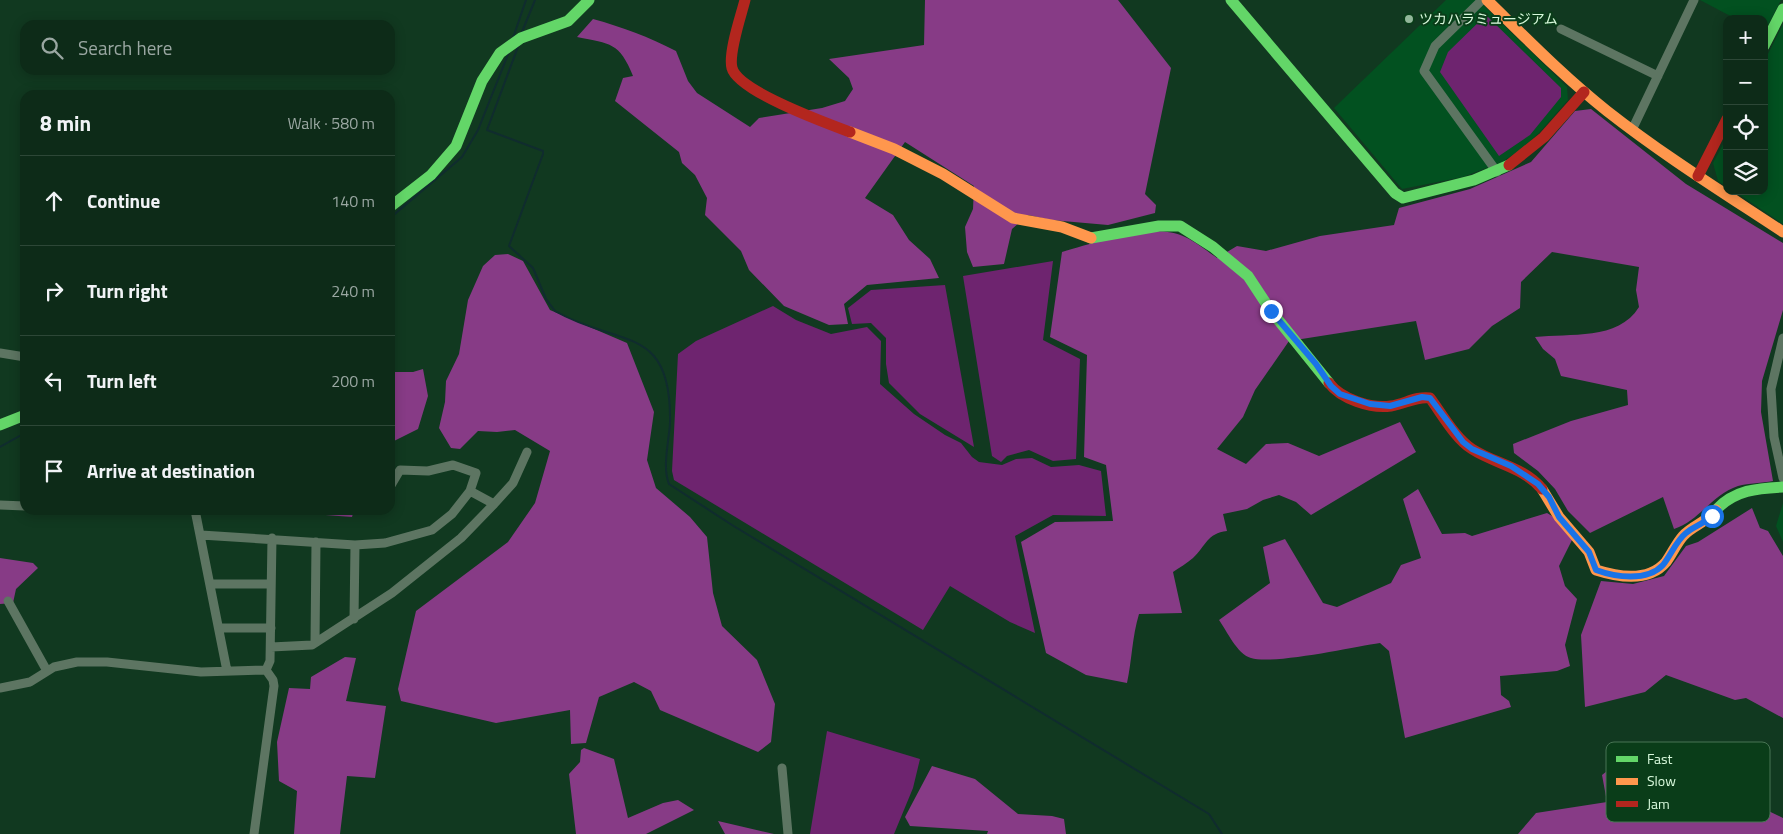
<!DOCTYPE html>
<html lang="en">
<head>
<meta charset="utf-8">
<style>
	:root { --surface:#0d2b18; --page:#163321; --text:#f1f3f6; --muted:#9aa7a2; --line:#2d4737 }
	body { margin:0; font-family:"Titillium Web","Noto Sans JP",sans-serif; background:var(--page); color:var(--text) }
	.controls { position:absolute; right:15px; top:15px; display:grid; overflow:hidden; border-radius:10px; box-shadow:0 2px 12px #0003 }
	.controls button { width:45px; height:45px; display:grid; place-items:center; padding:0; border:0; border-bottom:1px solid var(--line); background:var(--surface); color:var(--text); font:25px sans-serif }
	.stop { position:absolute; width:15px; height:15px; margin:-11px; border:4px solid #1a73e8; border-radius:50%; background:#fff }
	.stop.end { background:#1a73e8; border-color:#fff; box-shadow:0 1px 5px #0008 }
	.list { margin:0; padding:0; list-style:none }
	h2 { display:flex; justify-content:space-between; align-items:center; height:65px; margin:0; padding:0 20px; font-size:21px }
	h2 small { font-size:16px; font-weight:400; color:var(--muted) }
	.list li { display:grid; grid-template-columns:32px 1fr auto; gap:15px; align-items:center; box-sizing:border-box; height:90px; padding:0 20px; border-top:1px solid var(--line) }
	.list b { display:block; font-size:19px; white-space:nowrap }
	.list em { font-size:16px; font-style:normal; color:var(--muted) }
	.icon { flex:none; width:28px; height:28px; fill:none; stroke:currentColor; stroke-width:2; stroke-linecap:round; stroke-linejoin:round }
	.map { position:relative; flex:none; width:1783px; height:834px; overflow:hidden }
	.search { position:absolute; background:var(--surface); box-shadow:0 2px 12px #0003; left:20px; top:20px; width:375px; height:55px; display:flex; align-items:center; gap:12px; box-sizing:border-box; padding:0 18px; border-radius:15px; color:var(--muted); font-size:19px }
	.panel { position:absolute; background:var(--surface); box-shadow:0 2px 12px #0003; left:20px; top:90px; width:375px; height:425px; border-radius:15px }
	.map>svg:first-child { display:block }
	.built { fill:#025120 }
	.green { fill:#6e246f }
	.forest { fill:#873b86 }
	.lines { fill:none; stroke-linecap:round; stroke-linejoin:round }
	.stream { stroke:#102c2e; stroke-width:2 }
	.street { stroke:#5d7562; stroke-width:9 }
	.fast { stroke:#63d668; stroke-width:11 }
	.slow { stroke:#ff974d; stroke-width:11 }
	.jam { stroke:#b3261e; stroke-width:11 }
	.route { stroke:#1a73e8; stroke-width:6 }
	.poi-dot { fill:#92b69a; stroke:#0a3d19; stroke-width:2 }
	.labels { text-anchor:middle; stroke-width:4; stroke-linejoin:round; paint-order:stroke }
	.poi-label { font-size:14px; fill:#d8f9dc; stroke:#0a3d19; text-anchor:start }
	.key { fill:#0a3d19; stroke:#487554; stroke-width:1 }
	.key-label { font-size:14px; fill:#d8f9dc }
</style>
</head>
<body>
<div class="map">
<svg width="1783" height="834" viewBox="0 0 1783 834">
	<rect width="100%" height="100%" fill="#113920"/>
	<path class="built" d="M 1446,0 L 1478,0 L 1567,87 L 1568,100 L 1539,133 L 1522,149 L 1502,162 L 1463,177 L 1402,189 L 1334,108 Z
		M 1700,0 L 1781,0 L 1764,33 L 1764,19 L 1736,19 Z
		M 1783,24 L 1783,224 L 1734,191 L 1764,191 L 1764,62 Z
		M 1727,137 L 1727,187 L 1718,181 L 1713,163 Z
		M 1783,503 L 1783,542 L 1776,526 Z"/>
	<path class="green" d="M 1486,15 L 1561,88 L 1561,97 L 1530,135 L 1499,156 L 1440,72 L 1448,52 Z
		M 1053,261 L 1043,340 L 1080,359 L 1076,459 L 1053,461 L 1029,450 L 1007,456 L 1001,462 L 992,456 L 963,276 Z
		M 945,285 L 974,447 L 920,414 L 889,383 L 886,364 L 886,338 L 871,323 L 852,324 L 848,308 L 871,290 Z
		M 773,306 L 796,320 L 831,334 L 867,327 L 881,341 L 880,384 L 914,414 L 945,435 L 961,443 L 972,457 L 979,462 L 1002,465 L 1016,459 L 1032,458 L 1051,467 L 1079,465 L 1101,471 L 1106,516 L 1053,515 L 1015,536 L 1035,633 L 1010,622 L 950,586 L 923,630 L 674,480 L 672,471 L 678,354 L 696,341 Z
		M 827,731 L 920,759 L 913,788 L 894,834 L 810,834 Z"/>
	<path class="forest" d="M 925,0 L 1118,0 L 1171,68 L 1145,194 L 1156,205 L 1155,213 L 1108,225 L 1051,220 L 1028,215 L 1012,229 L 1004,264 L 973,267 L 967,252 L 965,227 L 973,209 L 974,186 L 905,142 L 865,198 L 893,215 L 909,240 L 930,259 L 939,278 L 867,285 L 844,304 L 848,324 L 829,325 L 784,306 L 749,270 L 741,251 L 705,215 L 707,198 L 695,175 L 682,163 L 679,152 L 615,101 L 623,78 L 633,76 C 619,42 611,44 577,37 L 593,19 C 622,27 649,37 676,51 L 688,81 L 697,93 L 750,127 L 759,118 L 822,108 L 845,101 L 853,89 L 849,78 L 829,59 L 924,45 Z
		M 1591,109 L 1686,184 L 1783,243 L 1783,310 L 1762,381 L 1761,412 L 1773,481 C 1762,483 1749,483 1738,486 C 1713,494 1699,521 1674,529 L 1663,497 L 1590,533 L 1568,511 L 1555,489 L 1538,471 L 1514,453 L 1513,444 L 1571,421 L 1628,405 L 1627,390 L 1561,376 L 1555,359 L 1543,349 L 1535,337 C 1570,333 1618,341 1639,307 L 1636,290 L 1639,267 L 1552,252 L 1521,282 L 1520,308 L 1492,326 L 1469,349 L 1425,360 L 1416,321 L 1289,341 L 1255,390 L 1243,417 L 1217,449 L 1246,464 L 1266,444 L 1288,443 L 1319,456 L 1400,422 L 1416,452 L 1311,515 L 1296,502 L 1279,495 L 1263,500 L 1247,509 L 1223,514 L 1227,531 C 1207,533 1206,546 1193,558 C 1187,563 1179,568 1173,572 L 1182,613 L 1139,614 C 1132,637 1132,660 1127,683 L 1086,675 L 1046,653 L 1021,542 L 1055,522 L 1113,521 L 1106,465 L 1084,457 L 1087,355 L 1050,337 L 1062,252 C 1096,243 1151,221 1185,237 C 1196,242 1207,251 1217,258 L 1237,246 L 1266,251 L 1320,236 L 1394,225 L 1399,208 L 1470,189 L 1531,162 L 1575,111 Z
		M 508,254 L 523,261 L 550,310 L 627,343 L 654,412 L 647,460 L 656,488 L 690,517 L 707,537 L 713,593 L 722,626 L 757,660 L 775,704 L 771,742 L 758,752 L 660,710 L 651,691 L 634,682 L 599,697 L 586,743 L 571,744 L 570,710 L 496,723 L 401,701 L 398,689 L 416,611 L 508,542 L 535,503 L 550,451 L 515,430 L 497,432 L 478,431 L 460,449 L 451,448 L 439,428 L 445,402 L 446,381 L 459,354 L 468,300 L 483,266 L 495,255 Z
		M 423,369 L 428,396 L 418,429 L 390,443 L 390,372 L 413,372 Z
		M 1418,489 L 1442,534 L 1465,533 L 1472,536 L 1547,513 L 1552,516 L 1573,538 L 1559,566 L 1565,586 L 1577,599 L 1565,645 L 1570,666 L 1557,671 L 1500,676 L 1501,695 L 1509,701 L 1511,707 L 1405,738 L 1389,651 L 1380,643 C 1353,647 1273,665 1251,658 C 1237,654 1227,631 1219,620 L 1270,583 L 1263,547 L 1285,539 L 1323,603 L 1337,607 L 1391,583 L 1401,565 L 1421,558 L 1403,499 Z
		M 1752,508 L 1760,528 L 1768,531 L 1783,556 L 1783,718 L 1746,698 L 1735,700 L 1666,675 L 1645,692 L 1585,707 L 1581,635 L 1601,581 L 1633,584 L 1664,576 L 1686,546 L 1698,542 Z
		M 296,510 L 354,510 L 352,517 L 299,513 Z
		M 0,558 L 33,563 L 38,568 L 16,589 L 13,603 L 0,604 Z
		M 345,657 L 356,658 L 346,701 L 386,706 L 375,778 L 347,776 L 340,834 L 294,834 L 297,791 L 279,781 L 277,742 L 289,688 L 310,689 L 311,677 Z
		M 584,748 L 614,759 L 628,818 L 663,803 L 678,800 L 694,810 L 646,834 L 576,834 L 569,774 L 580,762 L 581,750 Z
		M 1616,764 L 1695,776 L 1783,818 L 1783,834 L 1518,834 L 1536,813 L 1607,802 L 1602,775 Z
		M 932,766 L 975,779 L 1018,814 L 1052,816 L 1064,819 L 1066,834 L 987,834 L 988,831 L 910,826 L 905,817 Z
		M 718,821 L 774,834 L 725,834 Z"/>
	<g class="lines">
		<path class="stream" d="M 522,32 L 535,0
			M 513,38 L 526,0
			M 519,44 L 487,130 L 543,151 L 543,154 L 509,246 L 533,268 L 546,299 L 555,311 C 619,348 672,323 670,423 C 669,441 662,467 669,484 L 732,525 L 1209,814 L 1222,834
			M 390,218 L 462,157 L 478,130 L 509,52
			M 0,447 L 25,433"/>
		<path class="street" d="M 1482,0 L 1435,46 L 1424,71 L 1497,172
			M 1561,29 L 1658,76
			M 1632,130 L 1694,0
			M 1783,338 L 1771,389 L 1774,437 L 1783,478
			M 0,353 L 25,357
			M 390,487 L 400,470 L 428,471 L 453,465 L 476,473 L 470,491
			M 0,505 L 25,506
			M 195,510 L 227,671
			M 201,535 L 355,545 L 385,543 L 432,530 L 452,514 L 470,491 L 494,504
			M 210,584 L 271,584
			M 8,601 L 47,671
			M 354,619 L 355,545
			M 219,628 L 271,628
			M 315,643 L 316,542
			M 271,647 L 312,645 L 392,593 L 461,538 L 494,504 L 513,483 L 527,452
			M 266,670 L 270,661 L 272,538
			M 0,688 L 30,682 L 54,667 L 77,662 L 107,662 L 201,672 L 266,670
			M 782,768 L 788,834
			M 254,834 L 274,686 L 273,680 L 266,670"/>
		<path class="fast" d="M 1231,0 L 1395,193 L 1403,198 L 1474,180 L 1509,165
			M 1764,46 L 1783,9
			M 390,207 L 431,175 L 456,146 L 482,81 L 500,53 L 521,38 L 568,21 L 589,0
			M 1091,238 L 1159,226 L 1180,226 L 1213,247 L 1248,276 L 1271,311 L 1329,383
			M 0,425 L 25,415
			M 1716,510 C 1734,490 1758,488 1783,487"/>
		<path class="slow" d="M 1487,0 C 1526,38 1564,77 1607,111 C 1663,155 1724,193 1783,232
			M 850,132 L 894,149 L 943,174 L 1013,218 L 1062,227 L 1091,238
			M 1542,489 L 1559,517 L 1589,552 L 1596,570 C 1618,577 1649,582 1666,562 C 1672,554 1676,544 1683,536 C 1693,525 1706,523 1716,510"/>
		<path class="jam" d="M 745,0 C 741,16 728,53 732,68 C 738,91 826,123 850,132
			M 1509,165 L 1544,137 L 1584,92
			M 1698,176 L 1727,119
			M 1329,383 C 1341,399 1371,409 1391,406 C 1405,404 1416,396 1430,398 C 1442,414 1455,438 1472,449 C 1495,464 1524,467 1542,489"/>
	</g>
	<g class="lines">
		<path class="route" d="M 1271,311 L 1316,364 L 1331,386 L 1340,394 L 1370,404 L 1390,406 L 1422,397 L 1430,398 L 1463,442 L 1472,449 L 1511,466 L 1538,484 L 1549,497 L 1559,517 L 1589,552 L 1596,570 C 1615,577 1647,582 1663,565 C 1671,555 1676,541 1686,533 C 1693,527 1703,524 1712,516"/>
	</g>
	<circle class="poi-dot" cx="1409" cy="19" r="5"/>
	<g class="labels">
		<g class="poi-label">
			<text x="1419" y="24">ツカハラミュージアム</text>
		</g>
	</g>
	<rect x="1606" y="742" width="164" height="80" rx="8" class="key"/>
	<rect x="1616" y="756" width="22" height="6" fill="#63d668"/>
	<rect x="1616" y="778" width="22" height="7" fill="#ff974d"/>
	<rect x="1616" y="801" width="22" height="6" fill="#b3261e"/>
	<g class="key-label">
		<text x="1647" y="764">Fast</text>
		<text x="1647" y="786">Slow</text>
		<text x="1647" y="809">Jam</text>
	</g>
</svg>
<div class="controls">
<button>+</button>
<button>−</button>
<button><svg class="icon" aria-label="locate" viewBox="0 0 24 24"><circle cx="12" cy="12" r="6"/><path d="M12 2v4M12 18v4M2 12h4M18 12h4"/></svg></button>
<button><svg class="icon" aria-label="layers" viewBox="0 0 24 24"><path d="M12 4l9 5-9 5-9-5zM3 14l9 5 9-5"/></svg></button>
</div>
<div class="stop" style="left:1712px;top:516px"></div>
<div class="stop end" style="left:1271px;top:311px"></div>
<div class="search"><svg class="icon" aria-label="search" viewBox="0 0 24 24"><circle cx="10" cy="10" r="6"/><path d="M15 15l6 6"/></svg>Search here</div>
<section class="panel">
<h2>8 min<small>Walk · 580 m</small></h2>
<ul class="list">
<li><svg class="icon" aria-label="ahead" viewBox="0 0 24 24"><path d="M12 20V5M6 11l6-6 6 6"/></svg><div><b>Continue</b></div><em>140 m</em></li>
<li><svg class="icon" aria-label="right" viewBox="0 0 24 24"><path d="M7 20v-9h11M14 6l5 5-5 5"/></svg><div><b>Turn right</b></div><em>240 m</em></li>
<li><svg class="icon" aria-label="left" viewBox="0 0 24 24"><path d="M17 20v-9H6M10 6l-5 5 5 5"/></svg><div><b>Turn left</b></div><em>200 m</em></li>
<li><svg class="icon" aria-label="arrive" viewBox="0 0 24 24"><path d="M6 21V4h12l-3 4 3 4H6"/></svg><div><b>Arrive at destination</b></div></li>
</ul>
</section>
</div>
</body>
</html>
